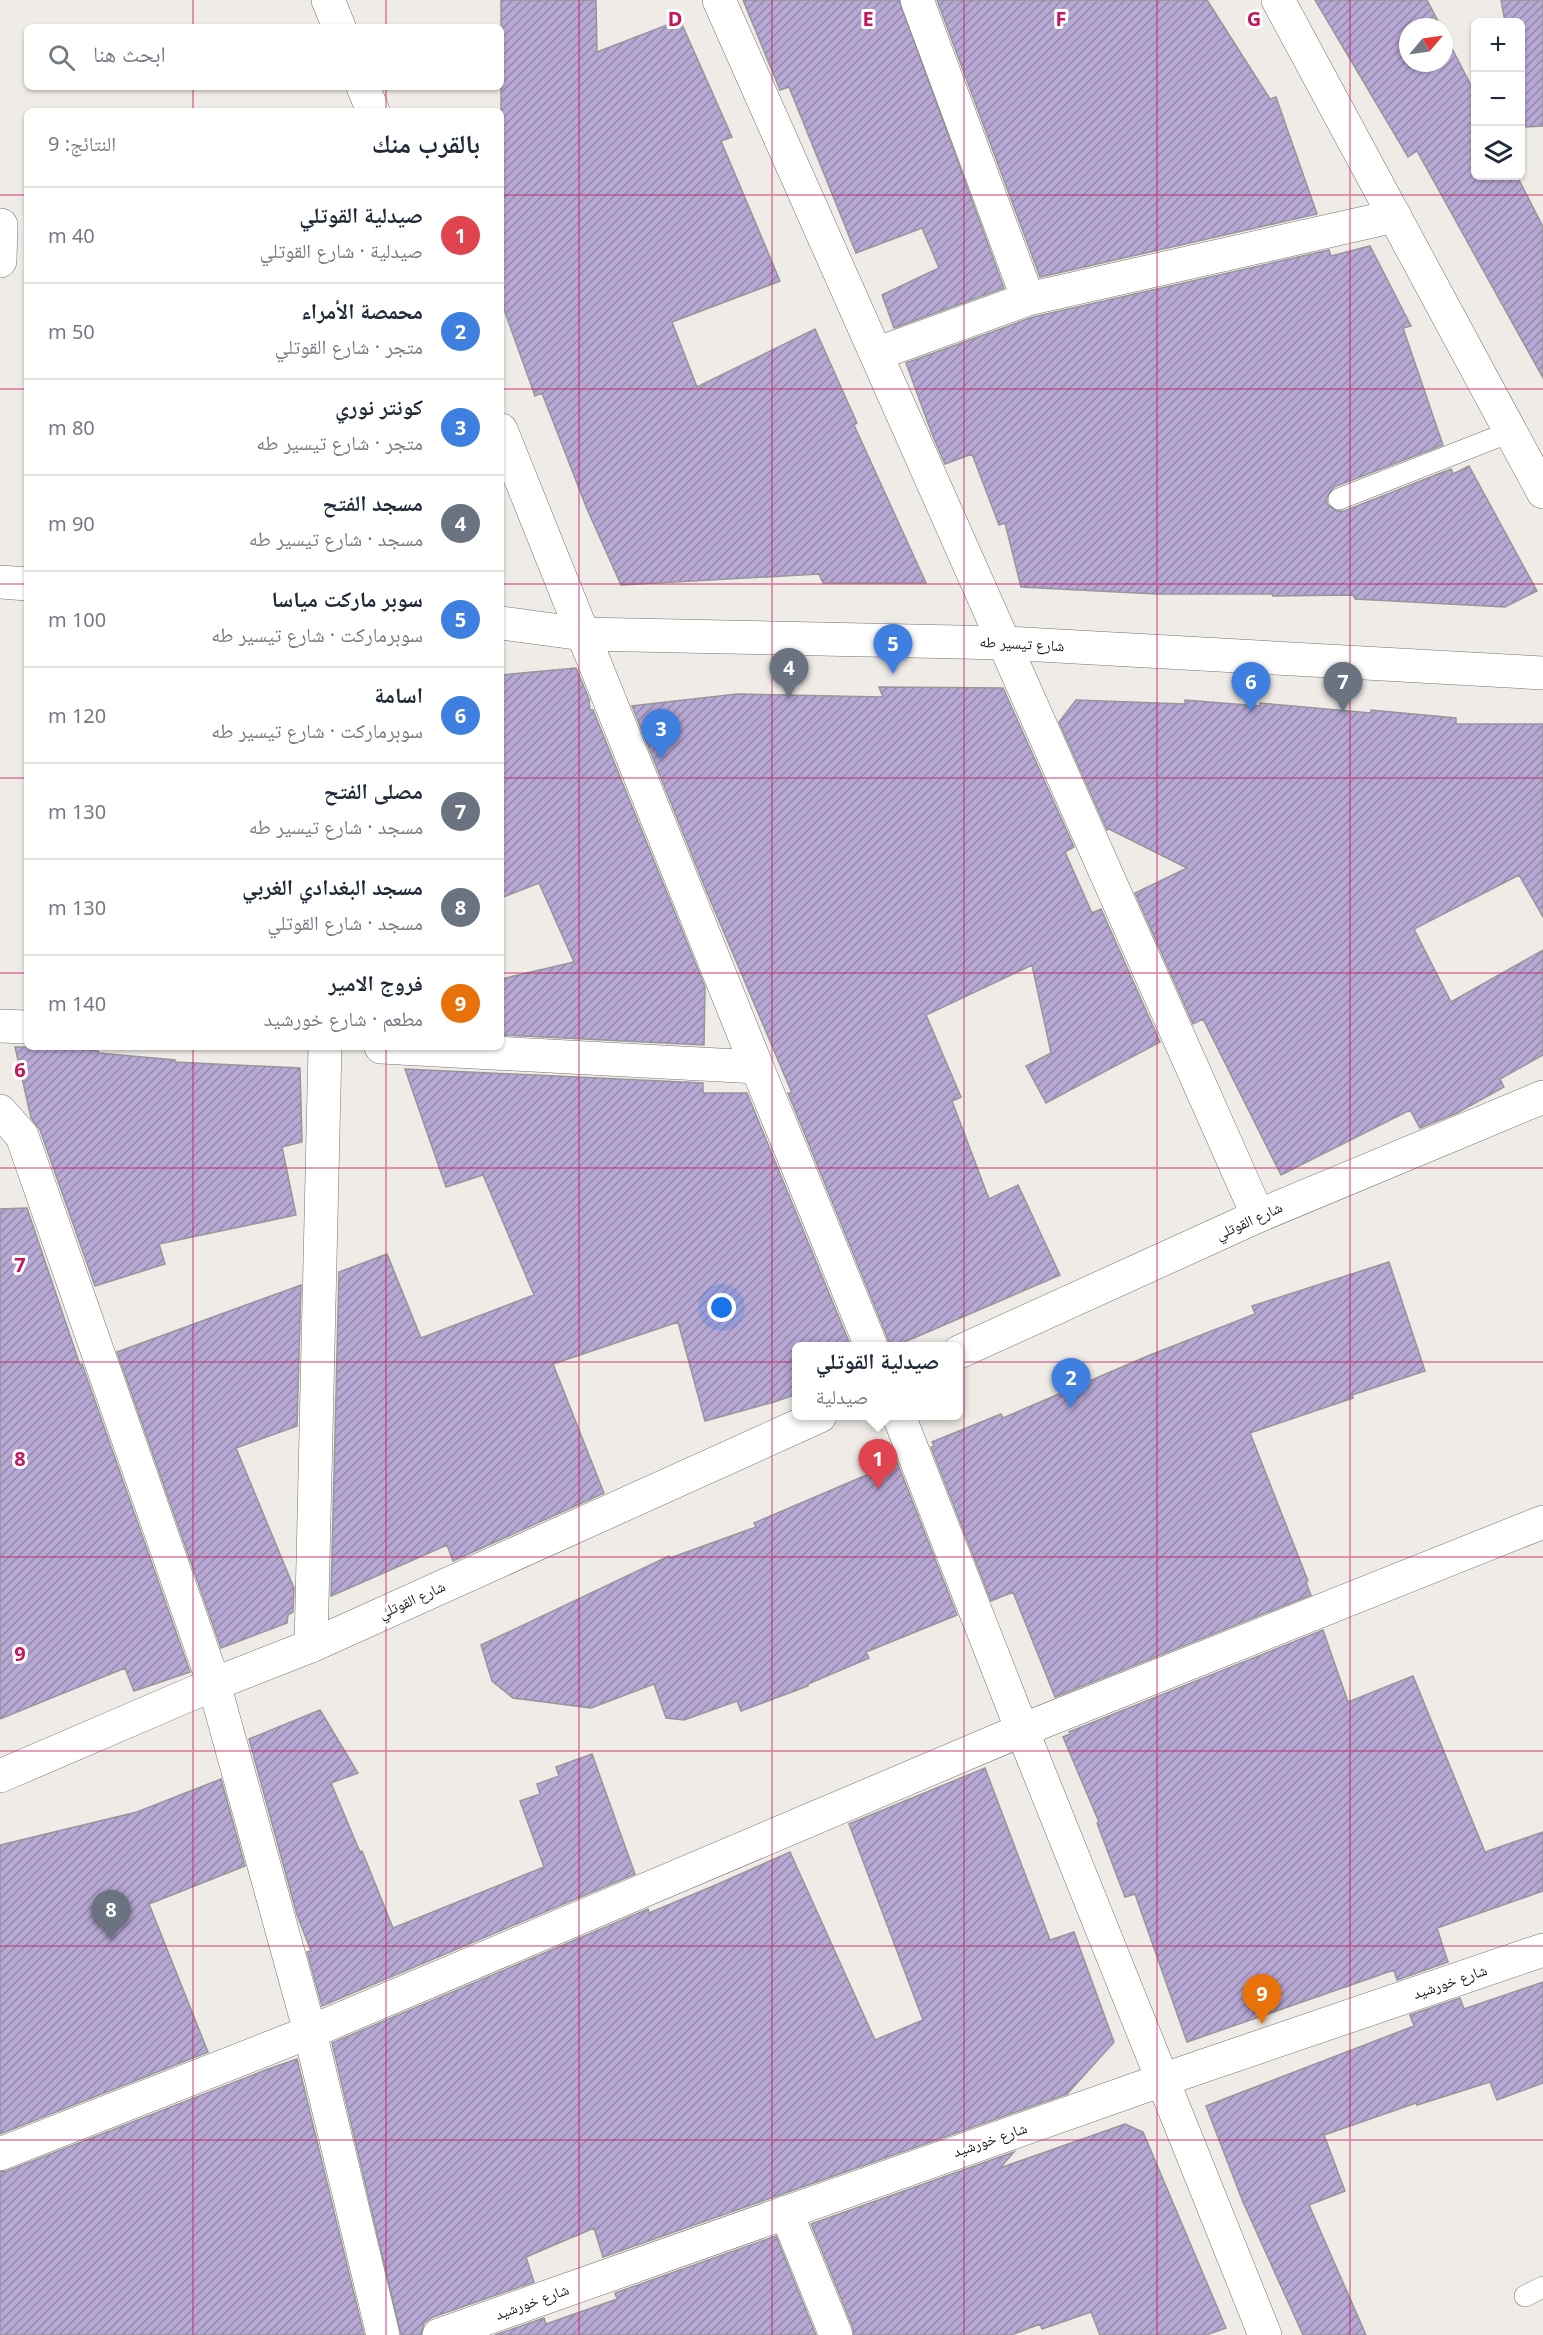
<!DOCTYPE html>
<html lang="ar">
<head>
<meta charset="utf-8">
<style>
	:root { --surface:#fff; --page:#f2f2f3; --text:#1f2937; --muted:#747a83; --line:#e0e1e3; --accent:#b5429b }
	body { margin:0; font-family:"Noto Sans","Noto Naskh Arabic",sans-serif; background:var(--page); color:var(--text); direction:rtl }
	.controls { position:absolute; right:18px; top:18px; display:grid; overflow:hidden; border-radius:9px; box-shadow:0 2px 4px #0004 }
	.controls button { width:54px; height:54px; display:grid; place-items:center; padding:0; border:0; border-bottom:2px solid var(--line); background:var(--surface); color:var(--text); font:30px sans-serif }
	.compass { position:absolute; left:1399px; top:18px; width:54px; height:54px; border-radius:50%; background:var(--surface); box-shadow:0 2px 4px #0004; rotate:61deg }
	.you { position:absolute; left:722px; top:1308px; width:21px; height:21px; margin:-15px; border:4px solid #fff; border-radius:50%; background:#1a73e8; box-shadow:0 0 0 9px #1a73e833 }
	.badge { display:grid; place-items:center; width:39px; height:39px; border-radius:50%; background:var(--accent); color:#fff; font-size:20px; font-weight:700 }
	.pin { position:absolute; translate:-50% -50px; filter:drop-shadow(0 2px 3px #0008) }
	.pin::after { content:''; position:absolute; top:32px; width:21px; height:18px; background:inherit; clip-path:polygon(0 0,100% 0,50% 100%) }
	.popup { position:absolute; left:792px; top:1342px; width:171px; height:78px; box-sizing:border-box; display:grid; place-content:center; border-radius:9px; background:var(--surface); filter:drop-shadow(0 2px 4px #0005); font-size:20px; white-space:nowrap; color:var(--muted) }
	.popup b { font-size:22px; color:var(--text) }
	.popup::after { content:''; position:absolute; left:50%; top:100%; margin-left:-12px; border:12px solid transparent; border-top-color:var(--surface) }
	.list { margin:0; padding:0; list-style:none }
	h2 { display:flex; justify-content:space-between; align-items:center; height:78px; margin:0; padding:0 24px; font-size:26px }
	h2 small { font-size:20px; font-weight:400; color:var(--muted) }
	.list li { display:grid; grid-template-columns:39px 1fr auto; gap:18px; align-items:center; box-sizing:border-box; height:96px; padding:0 24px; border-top:2px solid var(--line) }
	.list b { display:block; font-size:22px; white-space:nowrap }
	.list p { margin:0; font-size:20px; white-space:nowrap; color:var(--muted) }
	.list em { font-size:20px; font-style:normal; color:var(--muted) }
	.icon { flex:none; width:33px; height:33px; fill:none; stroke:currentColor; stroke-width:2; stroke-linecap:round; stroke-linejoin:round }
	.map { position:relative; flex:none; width:1543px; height:2335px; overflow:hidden; direction:ltr }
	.search { position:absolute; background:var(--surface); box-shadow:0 2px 4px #0004; left:24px; top:24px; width:480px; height:66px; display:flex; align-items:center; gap:15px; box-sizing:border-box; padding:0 21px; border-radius:9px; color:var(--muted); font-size:22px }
	.panel { position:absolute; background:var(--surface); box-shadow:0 2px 4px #0004; left:24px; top:108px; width:480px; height:942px; border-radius:9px; direction:rtl }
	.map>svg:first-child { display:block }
	.building { fill:url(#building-hatch); stroke:#97969a; stroke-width:1.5 }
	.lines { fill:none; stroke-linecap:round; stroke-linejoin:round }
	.lane-casing { stroke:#75726f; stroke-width:22 }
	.street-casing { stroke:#75726f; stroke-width:34 }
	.secondary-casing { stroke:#75726f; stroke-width:34 }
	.lane { stroke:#fff; stroke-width:21 }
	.street { stroke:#fff; stroke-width:33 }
	.secondary { stroke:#fff; stroke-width:33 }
	.grid { fill:none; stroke:#c2185b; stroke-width:1.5; stroke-opacity:0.55 }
	.labels { text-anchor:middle; stroke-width:6; stroke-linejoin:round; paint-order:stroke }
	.street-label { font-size:15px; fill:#181716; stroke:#fff }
	.grid-label { font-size:20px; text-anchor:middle; font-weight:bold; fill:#c2185b; stroke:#fff; stroke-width:6; stroke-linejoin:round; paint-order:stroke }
</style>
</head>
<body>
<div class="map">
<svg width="1543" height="2335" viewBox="0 0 1543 2335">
	<defs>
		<pattern id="building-hatch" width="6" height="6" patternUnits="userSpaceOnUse" patternTransform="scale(1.5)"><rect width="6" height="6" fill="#b7a8d4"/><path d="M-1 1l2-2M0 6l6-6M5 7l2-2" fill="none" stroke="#9488ab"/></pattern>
	</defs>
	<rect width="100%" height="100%" fill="#efebe7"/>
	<path class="building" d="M 501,0 L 596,0 L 597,52 L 680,20 L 732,137 L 721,141 L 780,281 L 672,322 L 697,387 L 815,329 L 857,423 L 854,425 L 926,583 L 823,583 L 819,574 L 621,585 L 587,509 L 542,393 L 535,396 L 501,301 Z
		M 743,0 L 899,0 L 1004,288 L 894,328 L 882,295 L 939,268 L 922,228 L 856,253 L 789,87 L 780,90 Z
		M 937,0 L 1207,0 L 1270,99 L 1276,97 L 1317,214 L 1040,277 Z
		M 1315,0 L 1427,0 L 1441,27 L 1408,27 L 1408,63 L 1444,63 L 1444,33 L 1476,95 L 1476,176 L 1517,176 L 1543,227 L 1543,378 L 1417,151 L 1408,157 Z
		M 1501,0 L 1543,0 L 1543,126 L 1526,127 L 1521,100 L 1521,22 L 1505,22 Z
		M 1370,246 L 1411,326 L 1403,328 L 1443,445 L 1334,487 L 1327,497 L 1327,504 L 1337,511 L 1344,511 L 1451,469 L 1453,474 L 1469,466 L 1537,591 L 1505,607 L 1355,599 L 1353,595 L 1273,596 L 1272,594 L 1156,594 L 1021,587 L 1005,523 L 999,525 L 972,454 L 945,464 L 932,434 L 906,363 L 1033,317 L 1329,250 L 1331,256 Z
		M 576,668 L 589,699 L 590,710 L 593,710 L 705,987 L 704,1045 L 501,1035 L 501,979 L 574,962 L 539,883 L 501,898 L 501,675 Z
		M 879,687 L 1003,688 L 1074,847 L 1065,852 L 1092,913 L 1101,909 L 1160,1042 L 1046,1103 L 1026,1066 L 1051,1053 L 1032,965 L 926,1015 L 961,1097 L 952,1101 L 989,1199 L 1018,1185 L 1060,1275 L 893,1347 L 889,1347 L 888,1339 L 788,1093 L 792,1093 L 706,890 L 632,706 L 737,694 L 883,697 Z
		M 1076,700 L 1185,704 L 1185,700 L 1260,706 L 1260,703 L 1371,713 L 1371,710 L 1456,718 L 1456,724 L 1543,724 L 1543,917 L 1519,875 L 1414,929 L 1451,1002 L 1543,950 L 1543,1055 L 1500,1079 L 1504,1087 L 1457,1113 L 1420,1128 L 1410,1110 L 1281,1175 L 1203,1019 L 1193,1024 L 1135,893 L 1187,868 L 1109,829 L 1107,830 L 1059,722 Z
		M 15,1047 L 67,1047 L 98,1051 L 99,1053 L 175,1060 L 175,1062 L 300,1068 L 302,1142 L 282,1147 L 296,1215 L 159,1244 L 165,1264 L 95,1286 L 40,1130 L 31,1118 Z
		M 405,1069 L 703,1083 L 703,1093 L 747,1093 L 851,1347 L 797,1347 L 797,1394 L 774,1402 L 705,1421 L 678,1322 L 553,1364 L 604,1493 L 453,1561 L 447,1545 L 331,1596 L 339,1272 L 387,1254 L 421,1338 L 534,1295 L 483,1175 L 446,1187 Z
		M 27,1208 L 80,1365 L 82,1364 L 190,1672 L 134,1691 L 125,1668 L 0,1719 L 0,1209 Z
		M 1389,1262 L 1425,1371 L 1352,1395 L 1353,1398 L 1250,1433 L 1308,1581 L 1306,1582 L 1311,1595 L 1055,1697 L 1013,1592 L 991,1601 L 931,1447 L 934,1446 L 932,1442 L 1001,1414 L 1003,1418 L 1150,1355 L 1255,1314 L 1252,1306 Z
		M 301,1285 L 297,1426 L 236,1448 L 294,1588 L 293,1612 L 288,1615 L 287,1623 L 221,1648 L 117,1352 Z
		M 897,1462 L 957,1615 L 866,1652 L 869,1658 L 808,1684 L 808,1686 L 741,1711 L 737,1701 L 684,1720 L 666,1718 L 654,1684 L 591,1708 L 513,1698 L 492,1681 L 481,1645 L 669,1556 L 670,1558 L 756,1527 L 754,1523 Z
		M 1323,1630 L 1348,1702 L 1413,1676 L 1485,1852 L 1543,1832 L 1543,1891 L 1437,1928 L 1448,1962 L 1397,1980 L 1394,1970 L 1187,2042 L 1135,1894 L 1125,1897 L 1097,1823 L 1099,1822 L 1063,1737 L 1070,1734 L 1069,1732 Z
		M 320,1710 L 358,1773 L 331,1783 L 360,1852 L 362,1851 L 393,1928 L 544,1867 L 520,1801 L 540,1794 L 537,1784 L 559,1776 L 556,1767 L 592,1754 L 635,1874 L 322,2006 L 307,1952 L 311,1951 L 297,1915 L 249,1739 Z
		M 985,1768 L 1050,1940 L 1074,1932 L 1114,2042 L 1067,2094 L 603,2257 L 594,2228 L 526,2257 L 534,2282 L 433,2317 L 424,2323 L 421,2335 L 401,2335 L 332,2043 L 648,1909 L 649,1913 L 718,1884 L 790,1852 L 875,2040 L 923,2020 L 849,1824 Z
		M 221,1779 L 245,1866 L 149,1904 L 208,2052 L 0,2134 L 0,1845 L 137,1812 Z
		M 1543,1982 L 1543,2083 L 1497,2100 L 1490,2082 L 1417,2105 L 1416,2103 L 1324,2135 L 1345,2191 L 1309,2205 L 1366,2335 L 1303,2335 L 1243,2202 L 1206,2106 L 1414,2026 L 1410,2015 L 1460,1998 L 1464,2009 Z
		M 297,2059 L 364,2335 L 0,2335 L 0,2172 L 7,2171 L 268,2069 Z
		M 1125,2124 L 1143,2132 L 1226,2328 L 1206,2335 L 1100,2335 L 1091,2312 L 1042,2329 L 1040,2324 L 1011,2335 L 854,2335 L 853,2328 L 811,2224 L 1014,2152 L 1000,2168 Z
		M 776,2236 L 816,2335 L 495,2335 L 544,2318 L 546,2324 L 617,2299 L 615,2293 Z"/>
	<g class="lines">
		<defs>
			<path id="lane" d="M 1339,499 L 1510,432
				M 1525,2296 L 1543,2287"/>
			<path id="street" d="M 328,0 L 339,27
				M 719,0 L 1258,1216
				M 917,0 L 1028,299
				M 1278,0 L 1543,492
				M 363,87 L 373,111
				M 0,261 L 1,225
				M 876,354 L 1028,299 L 1395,216
				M 501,430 L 757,1067 L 871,1346
				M 0,1026 L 27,1027
				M 381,1047 L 757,1067
				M 0,1111 L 22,1136 L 214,1684 L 310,2032 L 383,2335
				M 899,1416 L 1022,1730 L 1265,2335
				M 311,1646 L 325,1047
				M 0,2154 L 310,2032 L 1022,1730 L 1543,1522
				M 786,2212 L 836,2335
				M 439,2335 L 1162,2080 L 1543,1950"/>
			<path id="secondary" d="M 0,582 L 27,584
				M 501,623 L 583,634 L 1005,643 L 1543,673
				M 959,1352 L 1258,1216 L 1543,1097
				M 0,1776 L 214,1684 L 311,1646 L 820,1416"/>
		</defs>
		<use href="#lane" class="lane-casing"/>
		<use href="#street" class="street-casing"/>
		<use href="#secondary" class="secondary-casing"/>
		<use href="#lane" class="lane"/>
		<use href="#street" class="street"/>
		<use href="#secondary" class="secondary"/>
	</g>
	<path class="grid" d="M 193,0 L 193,27M 386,0 L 386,27M 579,0 L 579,2335M 772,0 L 772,2335M 964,0 L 964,2335M 1157,0 L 1157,2335M 1350,0 L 1350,2335M 193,87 L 193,111M 386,87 L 386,111M 0,195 L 27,195M 501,195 L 1543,195M 0,389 L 27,389M 501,389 L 1543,389M 0,584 L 27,584M 501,584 L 1543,584M 0,778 L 27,778M 501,778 L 1543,778M 0,973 L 27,973M 501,973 L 1543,973M 193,1047 L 193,2335M 386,1047 L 386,2335M 0,1168 L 1543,1168M 0,1362 L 1543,1362M 0,1557 L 1543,1557M 0,1751 L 1543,1751M 0,1946 L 1543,1946M 0,2140 L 1543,2140"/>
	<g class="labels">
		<g class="street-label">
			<text transform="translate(1022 644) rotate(3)" y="5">شارع تيسير طه</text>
			<text transform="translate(1249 1221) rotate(-24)" y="5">شارع القوتلي</text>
			<text transform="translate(412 1600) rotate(-24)" y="5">شارع القوتلي</text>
			<text transform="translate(1450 1982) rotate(-19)" y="5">شارع خورشيد</text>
			<text transform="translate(990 2140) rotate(-19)" y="5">شارع خورشيد</text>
			<text transform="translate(532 2302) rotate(-20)" y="5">شارع خورشيد</text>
		</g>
	</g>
	<g class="grid-label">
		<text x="675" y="26">D</text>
		<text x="868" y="26">E</text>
		<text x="1061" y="26">F</text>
		<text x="1254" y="26">G</text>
		<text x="20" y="1077">6</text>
		<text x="20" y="1272">7</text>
		<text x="20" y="1466">8</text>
		<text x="20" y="1661">9</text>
	</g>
</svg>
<div class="controls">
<button>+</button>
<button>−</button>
<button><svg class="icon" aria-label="layers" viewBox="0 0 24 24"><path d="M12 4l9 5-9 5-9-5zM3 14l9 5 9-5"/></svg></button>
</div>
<svg class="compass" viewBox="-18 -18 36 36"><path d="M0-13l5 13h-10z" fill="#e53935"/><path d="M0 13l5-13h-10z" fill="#747a83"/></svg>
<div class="you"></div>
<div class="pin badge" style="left:878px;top:1489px;background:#e0444e">1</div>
<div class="popup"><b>صيدلية القوتلي</b>صيدلية</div>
<div class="pin badge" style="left:1071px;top:1408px;background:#3f7fe0">2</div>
<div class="pin badge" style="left:661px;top:759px;background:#3f7fe0">3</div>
<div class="pin badge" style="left:789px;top:698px;background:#6b7280">4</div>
<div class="pin badge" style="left:893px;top:674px;background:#3f7fe0">5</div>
<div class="pin badge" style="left:1251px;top:712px;background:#3f7fe0">6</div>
<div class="pin badge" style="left:1343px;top:712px;background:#6b7280">7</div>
<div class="pin badge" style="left:111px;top:1940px;background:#6b7280">8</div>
<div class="pin badge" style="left:1262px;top:2024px;background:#e8710a">9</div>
<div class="search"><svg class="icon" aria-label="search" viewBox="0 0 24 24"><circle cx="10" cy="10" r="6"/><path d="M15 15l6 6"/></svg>ابحث هنا</div>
<section class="panel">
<h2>بالقرب منك<small>النتائج: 9</small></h2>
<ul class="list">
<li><span class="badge" style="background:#e0444e">1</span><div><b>صيدلية القوتلي</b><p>صيدلية · شارع القوتلي</p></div><em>40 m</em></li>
<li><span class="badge" style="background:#3f7fe0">2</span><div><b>محمصة الأمراء</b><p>متجر · شارع القوتلي</p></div><em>50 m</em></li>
<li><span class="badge" style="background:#3f7fe0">3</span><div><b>كونتر نوري</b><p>متجر · شارع تيسير طه</p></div><em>80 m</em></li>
<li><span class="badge" style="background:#6b7280">4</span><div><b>مسجد الفتح</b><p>مسجد · شارع تيسير طه</p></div><em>90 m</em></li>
<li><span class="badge" style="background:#3f7fe0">5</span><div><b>سوبر ماركت مياسا</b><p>سوبرماركت · شارع تيسير طه</p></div><em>100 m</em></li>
<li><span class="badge" style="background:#3f7fe0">6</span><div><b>اسامة</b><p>سوبرماركت · شارع تيسير طه</p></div><em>120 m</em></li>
<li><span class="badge" style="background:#6b7280">7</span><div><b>مصلى الفتح</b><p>مسجد · شارع تيسير طه</p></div><em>130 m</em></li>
<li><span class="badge" style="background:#6b7280">8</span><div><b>مسجد البغدادي الغربي</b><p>مسجد · شارع القوتلي</p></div><em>130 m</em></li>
<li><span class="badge" style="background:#e8710a">9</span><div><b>فروج الامير</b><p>مطعم · شارع خورشيد</p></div><em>140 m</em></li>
</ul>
</section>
</div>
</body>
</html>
